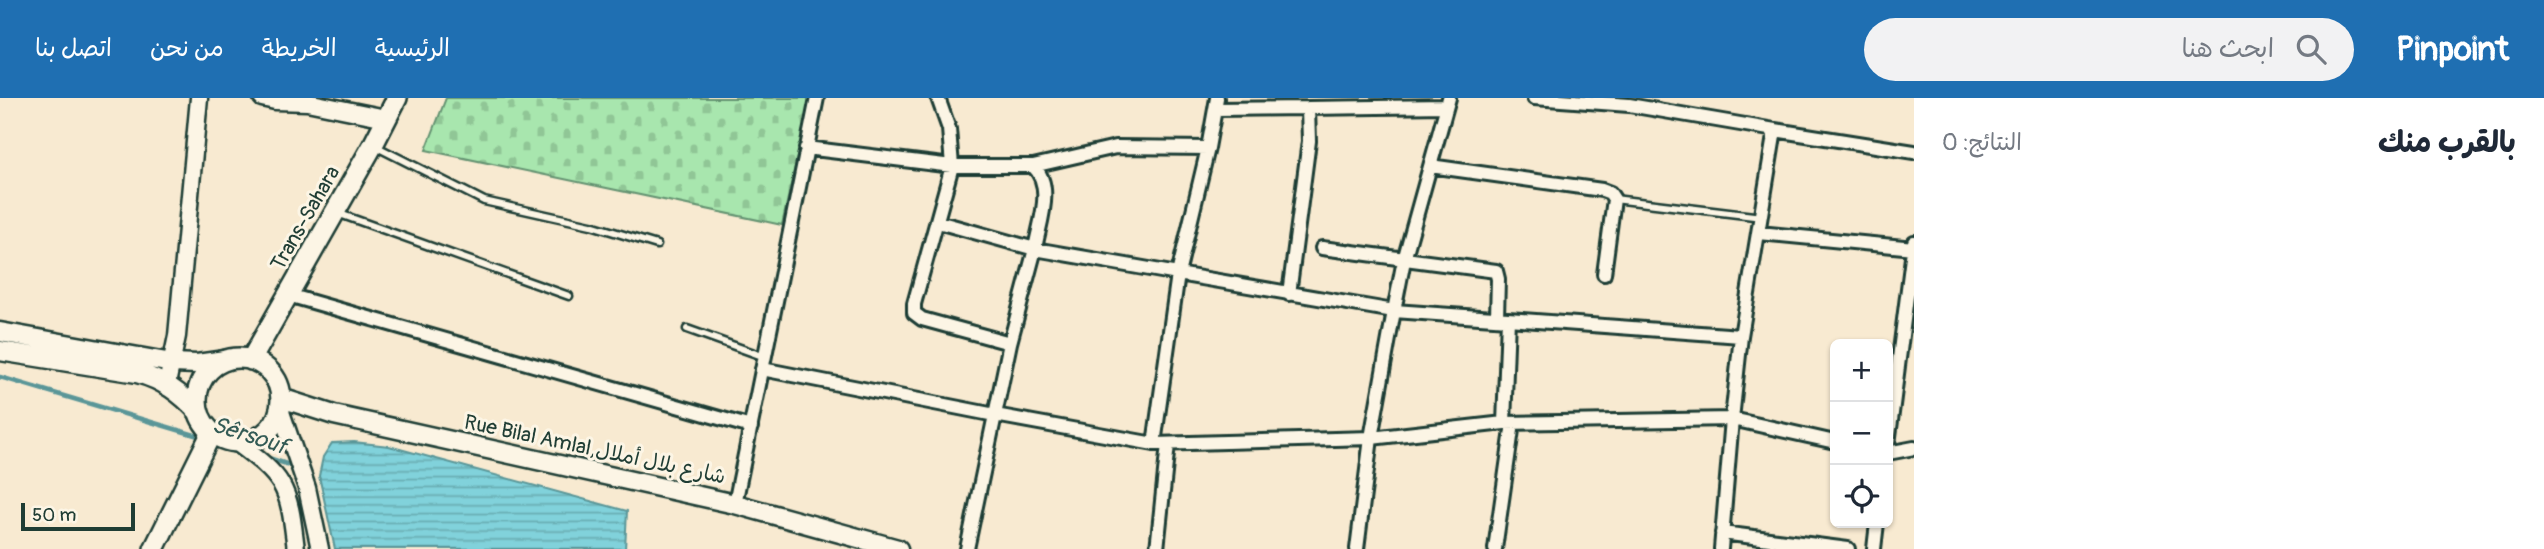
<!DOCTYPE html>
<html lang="ar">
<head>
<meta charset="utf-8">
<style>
	:root { --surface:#fff; --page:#f2f2f3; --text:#1f2937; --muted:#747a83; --line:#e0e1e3; --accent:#1f6fb2 }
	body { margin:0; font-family:Pangolin,"Playpen Sans Arabic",sans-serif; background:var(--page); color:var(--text); direction:rtl }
	.controls { position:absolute; right:21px; bottom:21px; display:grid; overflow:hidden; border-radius:10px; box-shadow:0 2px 5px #0004 }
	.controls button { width:63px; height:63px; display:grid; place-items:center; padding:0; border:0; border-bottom:2px solid var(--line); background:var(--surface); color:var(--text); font:35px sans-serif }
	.scale { position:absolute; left:21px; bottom:18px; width:114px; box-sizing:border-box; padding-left:7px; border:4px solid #1f3d34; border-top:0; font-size:19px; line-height:24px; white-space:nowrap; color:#1f3d34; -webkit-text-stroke:5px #fcf5e5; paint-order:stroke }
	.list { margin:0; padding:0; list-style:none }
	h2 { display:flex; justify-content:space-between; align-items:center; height:91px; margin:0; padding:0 28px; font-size:30px }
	h2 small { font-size:23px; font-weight:400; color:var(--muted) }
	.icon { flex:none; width:38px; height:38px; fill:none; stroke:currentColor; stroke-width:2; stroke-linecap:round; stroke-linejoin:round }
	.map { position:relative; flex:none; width:1914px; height:451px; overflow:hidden; direction:ltr }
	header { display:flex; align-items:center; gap:42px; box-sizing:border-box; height:98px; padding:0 35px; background:var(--accent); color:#fff }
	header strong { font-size:33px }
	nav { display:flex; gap:38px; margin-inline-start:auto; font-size:24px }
	.search { width:490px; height:63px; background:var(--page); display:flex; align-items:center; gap:18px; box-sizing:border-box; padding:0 24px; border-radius:38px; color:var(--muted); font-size:26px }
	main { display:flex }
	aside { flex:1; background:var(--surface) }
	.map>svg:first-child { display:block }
	.cemetery { fill:url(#cemetery-stones); stroke:#649271; stroke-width:2 }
	.water { fill:url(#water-rules); stroke:#5a9698; stroke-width:2 }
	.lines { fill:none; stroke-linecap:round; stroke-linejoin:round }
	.stream { stroke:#5a9698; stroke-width:4.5 }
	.service-casing { stroke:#1f3d34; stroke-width:11 }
	.minor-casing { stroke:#1f3d34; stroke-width:18 }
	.tertiary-casing { stroke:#1f3d34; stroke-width:21 }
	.secondary-casing { stroke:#1f3d34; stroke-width:23 }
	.primary-casing { stroke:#1f3d34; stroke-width:24 }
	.service { stroke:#fcf5e5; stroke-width:6 }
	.minor { stroke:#fcf5e5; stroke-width:12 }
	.tertiary { stroke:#fcf5e5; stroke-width:16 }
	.secondary { stroke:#fcf5e5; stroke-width:18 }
	.primary { stroke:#fcf5e5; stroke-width:19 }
	.labels { text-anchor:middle; stroke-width:6; stroke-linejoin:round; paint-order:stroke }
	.street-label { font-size:21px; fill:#1f3d34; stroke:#fcf5e5 }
	.water-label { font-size:23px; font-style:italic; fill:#335b55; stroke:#fcf5e5 }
</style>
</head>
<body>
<header>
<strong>Pinpoint</strong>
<div class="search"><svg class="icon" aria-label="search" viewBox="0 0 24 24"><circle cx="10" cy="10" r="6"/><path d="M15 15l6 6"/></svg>ابحث هنا</div>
<nav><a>الرئيسية</a><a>الخريطة</a><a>من نحن</a><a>اتصل بنا</a></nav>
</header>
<main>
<aside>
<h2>بالقرب منك<small>النتائج: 0</small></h2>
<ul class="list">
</ul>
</aside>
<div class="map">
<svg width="1914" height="451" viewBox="0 0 1914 451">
	<defs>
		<pattern id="cemetery-stones" width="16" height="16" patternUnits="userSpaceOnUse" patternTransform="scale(1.75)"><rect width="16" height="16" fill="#a8e6ae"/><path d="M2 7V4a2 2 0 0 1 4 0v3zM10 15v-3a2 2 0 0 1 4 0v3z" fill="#90c696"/></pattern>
		<pattern id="water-rules" width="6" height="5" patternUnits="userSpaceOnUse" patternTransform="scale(1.75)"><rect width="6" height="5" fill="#81d2db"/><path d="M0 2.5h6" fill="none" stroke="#69acb2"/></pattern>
	</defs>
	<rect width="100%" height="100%" fill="#f8ead1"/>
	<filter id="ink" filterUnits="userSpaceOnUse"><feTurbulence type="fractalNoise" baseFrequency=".0143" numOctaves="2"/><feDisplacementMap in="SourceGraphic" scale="14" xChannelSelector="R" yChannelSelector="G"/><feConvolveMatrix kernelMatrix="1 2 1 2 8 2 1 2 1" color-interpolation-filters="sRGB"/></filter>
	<g filter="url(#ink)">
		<path class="cemetery" d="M 446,0 L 810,0 L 782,127 L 426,52 Z"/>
		<path class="water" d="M 354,344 L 389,348 L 627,413 L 625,451 L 335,451 L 319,378 L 323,359 L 332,345 Z"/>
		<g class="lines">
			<path class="stream" d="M 0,279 L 205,340
				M 213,342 L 232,348
				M 263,358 L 295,369"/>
			<defs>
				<path id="service" d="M 375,48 L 484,103 L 591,127 L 657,147
					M 1614,101 L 1762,119
					M 337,115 L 569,198
					M 687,231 L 765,259"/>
				<path id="minor" d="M 938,0 L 949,31 L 952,68 L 914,206 L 914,215 L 922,221 L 1010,245
					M 1217,0 L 1208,50 L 1178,176 L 1035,151 L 1010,245 L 995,317 L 1154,346 L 1371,340 L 1357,451
					M 1449,0 L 1404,162 L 1394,213 L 1508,221 L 1504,325
					M 1308,10 L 1446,8
					M 1217,11 L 1308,10 L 1309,43 L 1289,196
					M 1775,32 L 1914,54
					M 806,50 L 952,68 L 1033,68 C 1055,88 1039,126 1035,151 L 938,124
					M 1033,68 L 1116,49 L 1208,50
					M 1430,68 L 1602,92 L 1610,95 L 1614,101 L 1604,176
					M 1759,135 L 1914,150
					M 1322,150 L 1496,173 L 1498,181 L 1497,219
					M 288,197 L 751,329
					M 1508,221 L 1741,238
					M 762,271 L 995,317 L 967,451
					M 1154,346 L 1178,176 L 1394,213 L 1371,340 L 1504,325 L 1732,321 L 1741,238 L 1775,32 L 1629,7 L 1534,0
					M 1888,346 L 1914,144
					M 1888,355 L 1914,350
					M 735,406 L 817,0
					M 1722,435 L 1848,451
					M 1157,451 L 1168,346
					M 1495,451 L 1513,325
					M 1721,451 L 1732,321 L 1835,344
					M 1874,451 L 1877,425"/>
				<path id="tertiary" d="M 262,0 L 275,3 L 307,4 L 386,20
					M 167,286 L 177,238 L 199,0
					M 280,311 L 307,390 L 320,451
					M 236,344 C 251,356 271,369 281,386 C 292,405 293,430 296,451"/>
				<path id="secondary" d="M 0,234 L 172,265 L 197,266 L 225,262
					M 0,253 L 137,275 C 163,282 181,295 199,315
					M 281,300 L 334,317 L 735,406 L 898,451"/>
				<path id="primary" d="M197 302a42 42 0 1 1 84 0a42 42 0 1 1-84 0Z
					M 251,262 L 373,47 L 397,0
					M 154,451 L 212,334"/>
			</defs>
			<use href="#service" class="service-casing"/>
			<use href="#minor" class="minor-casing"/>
			<use href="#tertiary" class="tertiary-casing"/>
			<use href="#secondary" class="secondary-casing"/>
			<use href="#primary" class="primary-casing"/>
			<use href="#service" class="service"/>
			<use href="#minor" class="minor"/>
			<use href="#tertiary" class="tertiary"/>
			<use href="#secondary" class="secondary"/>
			<use href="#primary" class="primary"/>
		</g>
	</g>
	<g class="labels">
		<g class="street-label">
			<text transform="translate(305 120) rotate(-60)" y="7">Trans-Sahara</text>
			<text transform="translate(595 351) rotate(12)" y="7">Rue Bilal Amlal,شارع بلال أملال</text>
		</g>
		<g class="water-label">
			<text transform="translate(250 337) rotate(18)" y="8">Sêrsouf</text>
		</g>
	</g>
</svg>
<div class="controls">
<button>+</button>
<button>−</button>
<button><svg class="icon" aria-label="locate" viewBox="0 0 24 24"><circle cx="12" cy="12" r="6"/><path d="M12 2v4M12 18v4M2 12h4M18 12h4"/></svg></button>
</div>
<div class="scale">50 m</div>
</div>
</main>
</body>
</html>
